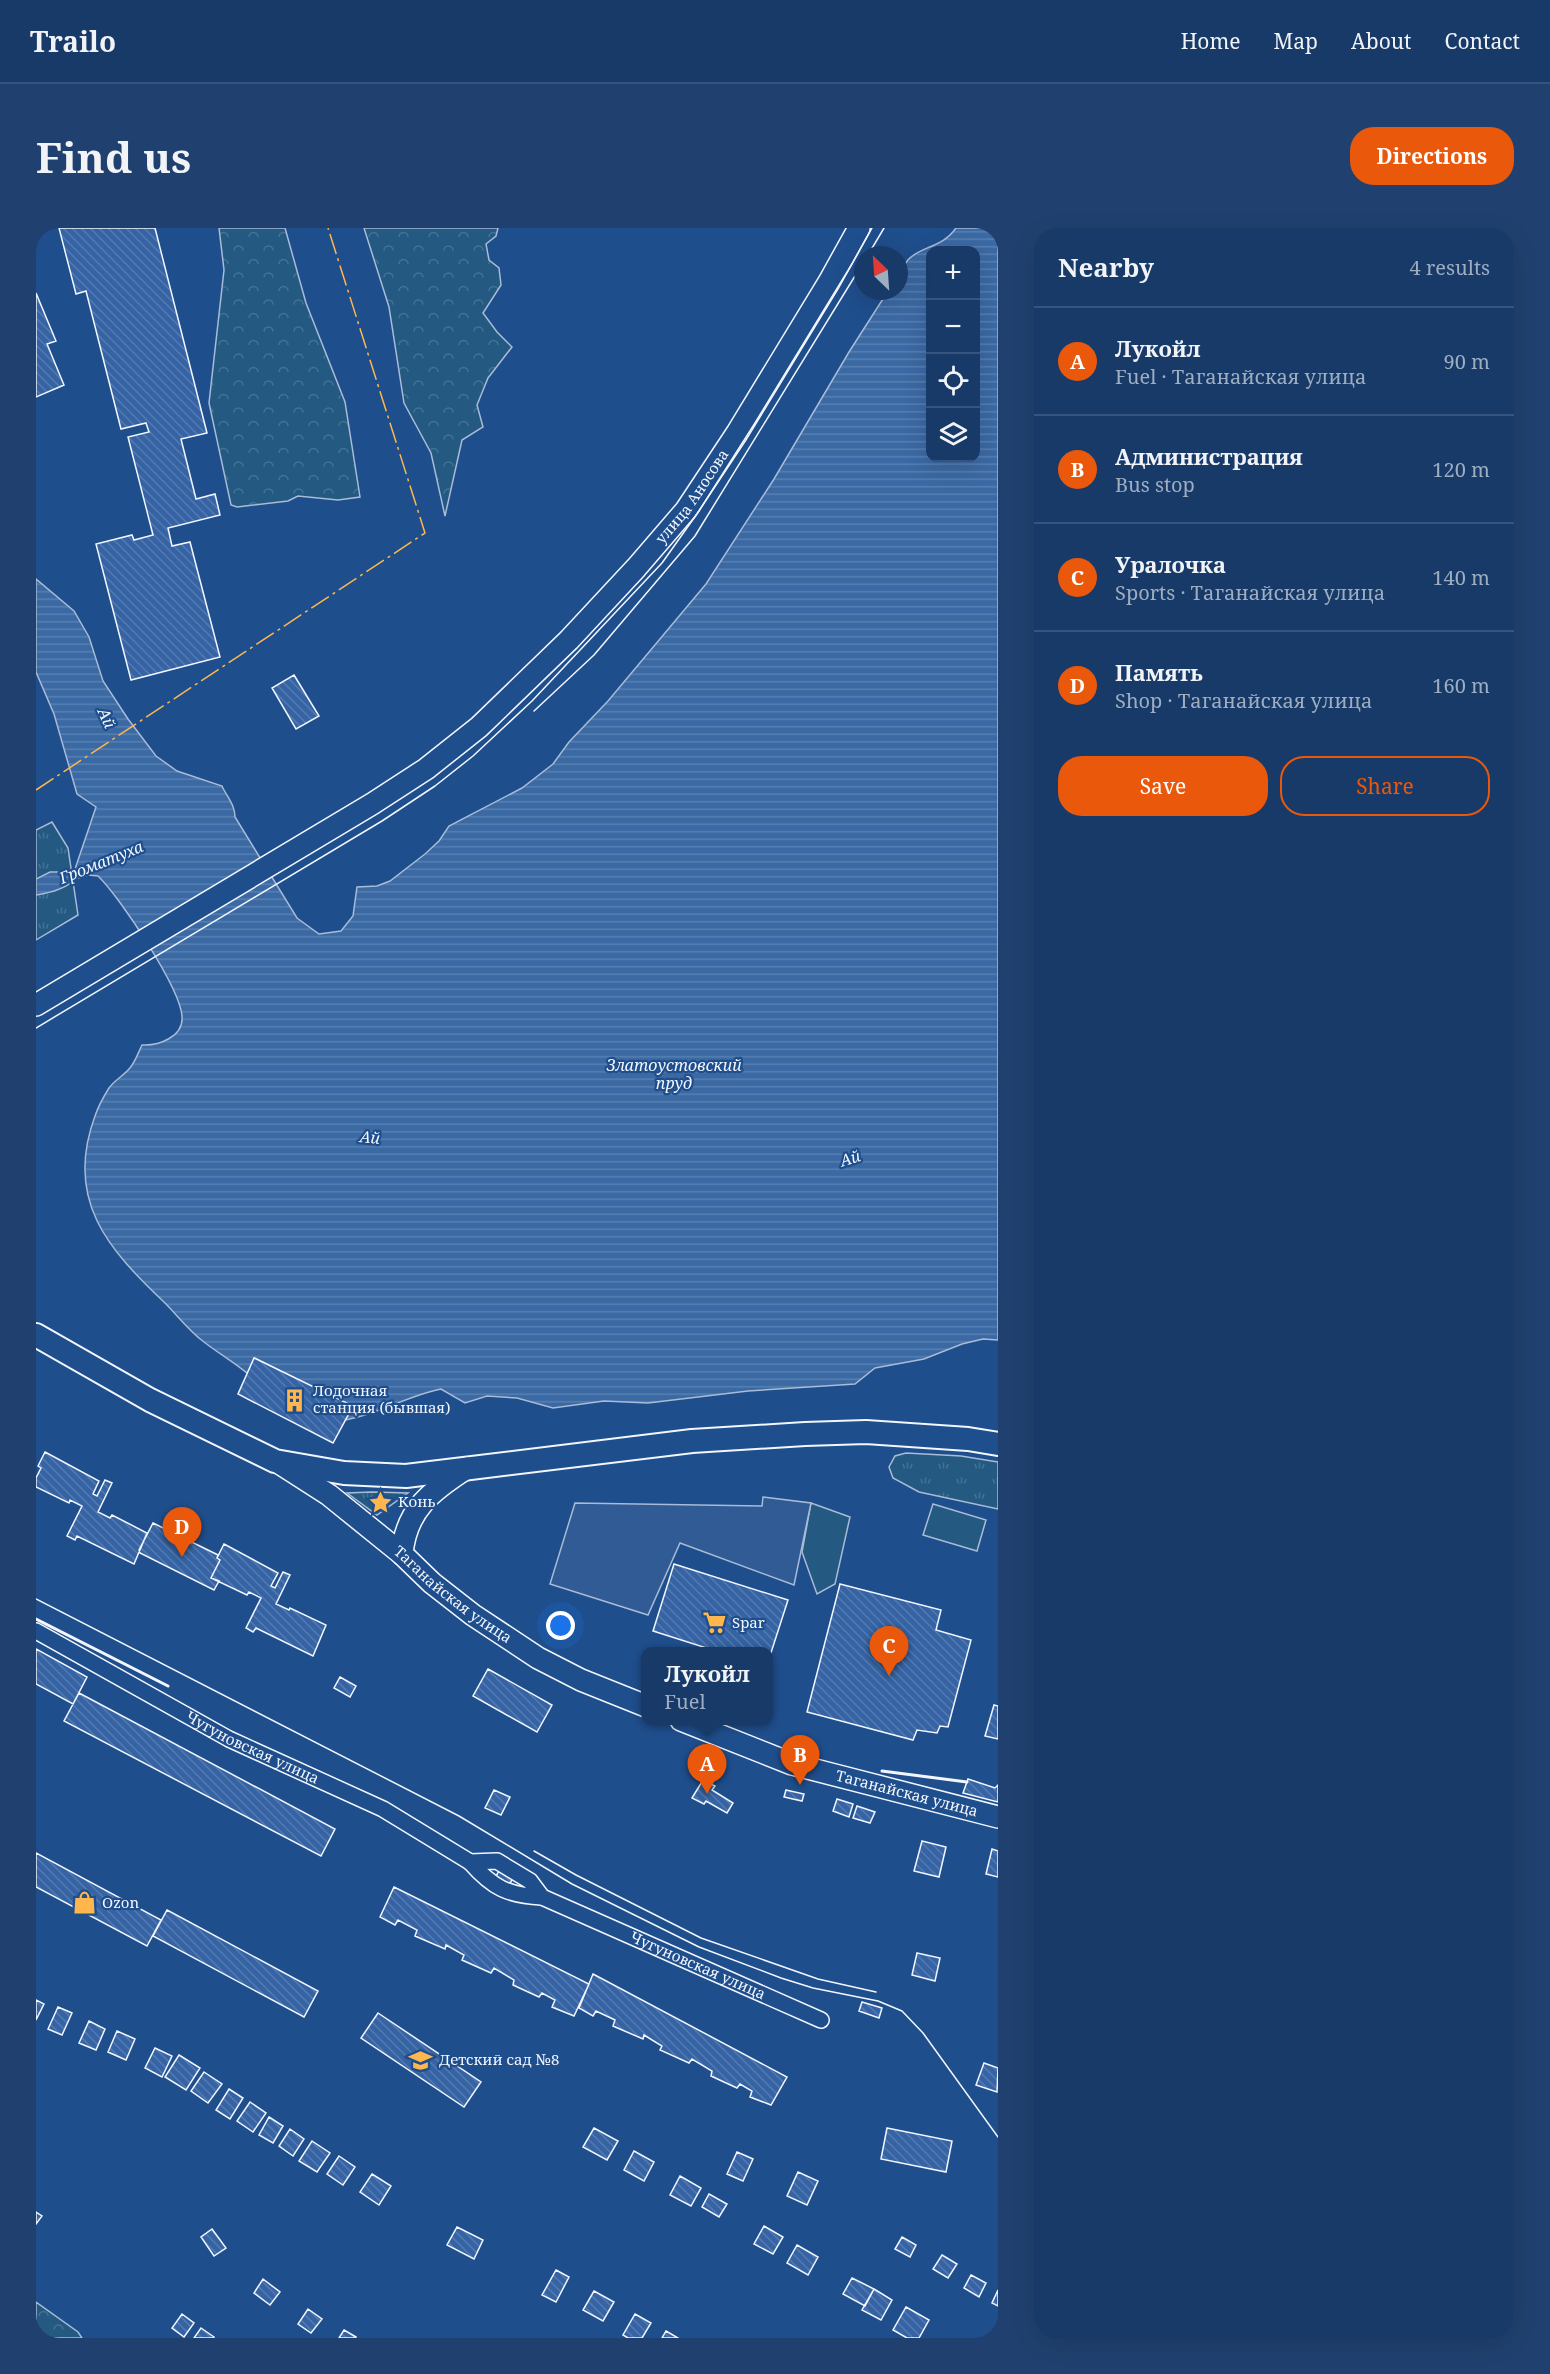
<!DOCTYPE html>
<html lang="en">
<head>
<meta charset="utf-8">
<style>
	:root { --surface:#173a69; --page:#20416f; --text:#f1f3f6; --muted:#9eadc0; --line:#36547d; --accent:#ea580c }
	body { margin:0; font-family:"Noto Serif",serif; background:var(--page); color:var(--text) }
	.controls { position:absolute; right:18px; top:18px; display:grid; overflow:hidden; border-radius:12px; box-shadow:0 6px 24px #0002 }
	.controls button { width:54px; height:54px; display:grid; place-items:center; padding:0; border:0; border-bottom:2px solid var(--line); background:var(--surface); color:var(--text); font:30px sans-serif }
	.compass { position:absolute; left:818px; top:18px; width:54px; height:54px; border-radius:50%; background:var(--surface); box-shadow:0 6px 24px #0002; rotate:335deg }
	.you { position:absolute; left:525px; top:1398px; width:21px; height:21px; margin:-15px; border:4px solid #fff; border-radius:50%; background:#1a73e8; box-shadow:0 0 0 9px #1a73e833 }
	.badge { display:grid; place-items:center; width:39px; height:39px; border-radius:50%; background:var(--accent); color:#fff; font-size:20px; font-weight:700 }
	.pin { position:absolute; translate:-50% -50px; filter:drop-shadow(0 2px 3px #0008) }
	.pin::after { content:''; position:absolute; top:32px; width:21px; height:18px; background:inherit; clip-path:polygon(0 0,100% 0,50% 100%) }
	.popup { position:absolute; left:605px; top:1419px; width:132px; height:78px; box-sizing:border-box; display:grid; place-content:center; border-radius:12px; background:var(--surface); filter:drop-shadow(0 2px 4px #0005); font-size:20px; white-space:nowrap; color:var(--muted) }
	.popup b { font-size:22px; color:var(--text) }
	.popup::after { content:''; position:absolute; left:50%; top:100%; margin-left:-12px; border:12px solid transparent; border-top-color:var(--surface) }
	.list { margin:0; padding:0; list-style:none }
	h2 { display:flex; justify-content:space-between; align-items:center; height:78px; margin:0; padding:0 24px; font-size:26px }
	h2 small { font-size:20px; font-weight:400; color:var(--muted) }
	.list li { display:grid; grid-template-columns:39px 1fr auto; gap:18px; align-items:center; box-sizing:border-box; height:108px; padding:0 24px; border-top:2px solid var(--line) }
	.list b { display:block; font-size:22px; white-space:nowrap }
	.list p { margin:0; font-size:20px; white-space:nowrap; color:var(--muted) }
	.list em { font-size:20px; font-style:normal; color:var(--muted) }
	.actions { display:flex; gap:12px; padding:18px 24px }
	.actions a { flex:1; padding:14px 0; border:2px solid var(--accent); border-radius:24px; text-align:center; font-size:21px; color:var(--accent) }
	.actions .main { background:var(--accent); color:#fff }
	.icon { flex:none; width:33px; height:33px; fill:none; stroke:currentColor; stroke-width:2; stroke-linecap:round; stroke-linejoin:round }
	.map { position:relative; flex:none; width:962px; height:2110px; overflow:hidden; border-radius:24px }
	header { display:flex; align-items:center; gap:36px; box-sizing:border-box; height:84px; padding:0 30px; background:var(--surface); border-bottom:2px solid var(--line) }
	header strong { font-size:28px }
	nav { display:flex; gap:33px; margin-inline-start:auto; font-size:21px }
	.intro { display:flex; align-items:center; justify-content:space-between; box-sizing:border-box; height:144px; padding:0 36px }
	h1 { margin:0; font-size:42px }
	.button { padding:15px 27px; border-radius:24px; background:var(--accent); color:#fff; font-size:21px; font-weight:700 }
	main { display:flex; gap:36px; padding:0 36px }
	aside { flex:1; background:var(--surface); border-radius:24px; box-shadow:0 6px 24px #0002 }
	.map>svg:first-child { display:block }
	.grass { fill:url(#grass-tufts); stroke:#a8bbd7; stroke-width:1.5 }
	.forest { fill:url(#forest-crowns); stroke:#a8bbd7; stroke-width:1.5 }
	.garden { fill:#245a82; stroke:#a8bbd7; stroke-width:1.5 }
	.parking { fill:#305b95; stroke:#a8bbd7; stroke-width:1.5 }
	.water { fill:url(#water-rules); stroke:#a8bbd7; stroke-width:1.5; fill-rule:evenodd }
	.building { fill:url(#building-back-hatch); stroke:#f2f6ff; stroke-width:1.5 }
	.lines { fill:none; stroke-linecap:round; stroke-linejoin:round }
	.minor-casing { stroke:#f2f6ff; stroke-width:18 }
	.secondary-casing { stroke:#f2f6ff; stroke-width:24 }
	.primary-casing { stroke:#f2f6ff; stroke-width:26 }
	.minor { stroke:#1f4e8c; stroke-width:15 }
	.secondary { stroke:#1f4e8c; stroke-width:21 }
	.primary { stroke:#1f4e8c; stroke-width:22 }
	.tram { stroke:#f2f6ff; stroke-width:1.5 }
	.wall { stroke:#f2f6ff; stroke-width:3 }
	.power { stroke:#ffb74d; stroke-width:1.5; stroke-dasharray:21 4.5 3 4.5; stroke-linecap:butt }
	.labels { text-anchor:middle; stroke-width:4.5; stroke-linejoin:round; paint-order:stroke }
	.street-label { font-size:15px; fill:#f2f6ff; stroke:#1f4e8c }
	.poi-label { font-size:15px; fill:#f2f6ff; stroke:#1f4e8c; text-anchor:start }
	.water-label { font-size:16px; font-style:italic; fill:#f2f6ff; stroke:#1f4e8c }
</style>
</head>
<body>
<header>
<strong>Trailo</strong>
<nav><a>Home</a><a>Map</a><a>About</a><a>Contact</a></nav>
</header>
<div class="intro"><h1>Find us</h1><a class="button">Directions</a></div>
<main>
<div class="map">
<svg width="962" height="2110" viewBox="0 0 962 2110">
	<defs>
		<pattern id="grass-tufts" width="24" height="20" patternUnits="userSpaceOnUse" patternTransform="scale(1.5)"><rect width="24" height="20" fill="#245a82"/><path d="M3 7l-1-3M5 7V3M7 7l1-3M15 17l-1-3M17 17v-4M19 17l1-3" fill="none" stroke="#447295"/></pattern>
		<pattern id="forest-crowns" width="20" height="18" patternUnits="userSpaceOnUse" patternTransform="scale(1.5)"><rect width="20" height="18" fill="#245a82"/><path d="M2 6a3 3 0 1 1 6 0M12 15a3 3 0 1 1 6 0" fill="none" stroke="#447295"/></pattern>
		<pattern id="water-rules" width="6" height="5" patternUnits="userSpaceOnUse" patternTransform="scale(1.5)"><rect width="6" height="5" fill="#3b69a3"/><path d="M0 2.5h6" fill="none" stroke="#587fb1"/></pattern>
		<pattern id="building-back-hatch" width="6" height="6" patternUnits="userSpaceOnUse" patternTransform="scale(1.5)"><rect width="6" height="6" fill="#3563a3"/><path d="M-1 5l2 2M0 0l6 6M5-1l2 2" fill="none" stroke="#537ab1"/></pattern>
	</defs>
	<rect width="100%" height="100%" fill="#1f4e8c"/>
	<path class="grass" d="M 16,594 L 32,620 L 42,687 L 0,712 L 0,602 Z
		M 870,1225 L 925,1228 L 962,1234 L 962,1281 L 883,1264 L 857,1250 L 853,1239 L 859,1228 Z
		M 336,1264 L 372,1265 L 341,1287 L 311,1265 Z"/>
	<path class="forest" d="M 183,0 L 249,0 L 270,75 L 309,174 L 324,269 L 302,272 L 262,268 L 252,273 L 201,279 L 195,277 L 173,175 L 188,42 Z
		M 328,0 L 462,0 L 460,8 L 450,16 L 453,32 L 463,40 L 465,57 L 447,85 L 461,104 L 476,119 L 452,150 L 441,177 L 447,199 L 426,212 L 409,288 L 395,225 L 368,175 L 353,79 Z
		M 0,2074 L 42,2104 L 46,2110 L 0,2110 Z"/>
	<path class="garden" d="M 775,1275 L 814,1289 L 799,1356 L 781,1366 L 766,1324 Z
		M 897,1276 L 950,1292 L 941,1323 L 887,1307 Z"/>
	<path class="parking" d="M 727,1269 L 775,1275 L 758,1357 L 644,1315 L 612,1387 L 514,1356 L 539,1275 L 726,1278 Z"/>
	<path class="water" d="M 920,0 L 962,0 L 962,1112 L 947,1111 L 926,1116 L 888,1131 L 839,1140 L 819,1156 L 712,1163 L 612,1175 L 568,1173 L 517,1180 L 481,1170 L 451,1168 L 429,1175 L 405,1161 C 370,1168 344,1186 309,1192 L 316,1178 L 219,1130 L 212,1146 C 198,1134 182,1125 168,1114 C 153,1103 142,1088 129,1075 C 72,1021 28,972 59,888 C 62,879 68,868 73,860 C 79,852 87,848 93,841 C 99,835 102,825 106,817 C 122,818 148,809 146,788 C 144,760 84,669 62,648 L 52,647 L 39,651 C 30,661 13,665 0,667 L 0,651 L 14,644 L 36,644 L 39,641 L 60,579 L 41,566 L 18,486 L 0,444 L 0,351 L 38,383 L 53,409 L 67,453 L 92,491 L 120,528 L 141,543 L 186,558 C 191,569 199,577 199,589 L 261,690 L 283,706 L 305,703 L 317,688 L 321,659 L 341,658 L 354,653 L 389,626 L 403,613 L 413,598 L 486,560 L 517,536 L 533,514 L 572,473 L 670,356 L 738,251 L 813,124 L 852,63 L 863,63 C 863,12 900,29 920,0 ZM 894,22 L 939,22 L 939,230 L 894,230 Z"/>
	<path class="building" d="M 23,0 L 119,0 L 171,205 L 145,211 L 160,271 L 179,266 L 184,287 L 132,300 L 136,318 L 154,314 L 184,429 L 95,452 L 60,316 L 96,307 L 98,312 L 117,307 L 92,209 L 113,204 L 110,195 L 85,201 L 50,63 L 40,66 Z
		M 0,65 L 20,113 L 11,116 L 28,157 L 0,169 Z
		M 258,447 L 283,488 L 260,501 L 236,460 Z
		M 218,1130 L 317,1178 L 297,1215 L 202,1166 Z
		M 9,1224 L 63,1253 L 57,1266 L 61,1268 L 69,1252 L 76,1255 L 62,1284 L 74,1290 L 76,1287 L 111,1305 L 98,1336 L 41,1308 L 39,1312 L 31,1308 L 46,1278 L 34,1272 L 33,1275 L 0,1259 L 0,1250 L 5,1240 L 2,1238 Z
		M 117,1295 L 182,1327 L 181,1330 L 184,1332 L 175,1350 L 183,1353 L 178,1362 L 104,1325 L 103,1322 Z
		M 188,1316 L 242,1345 L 235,1358 L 239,1360 L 247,1344 L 254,1347 L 240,1376 L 253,1382 L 254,1380 L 290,1397 L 277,1428 L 220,1400 L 217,1404 L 210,1400 L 225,1370 L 213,1364 L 211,1367 L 175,1350 L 184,1332 L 181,1330 Z
		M 638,1336 L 752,1372 L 732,1434 L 732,1424 L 683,1424 L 617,1403 Z
		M 804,1356 L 905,1382 L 900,1402 L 935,1412 L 912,1499 L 904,1498 L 901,1505 L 881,1502 L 877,1512 L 771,1484 Z
		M 0,1421 L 51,1449 L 37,1476 L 0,1456 Z
		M 452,1441 L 516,1477 L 501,1504 L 437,1468 Z
		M 304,1449 L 320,1458 L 314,1469 L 298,1460 Z
		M 43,1465 L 299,1601 L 285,1628 L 28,1493 Z
		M 958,1477 L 962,1478 L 962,1511 L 949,1508 Z
		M 932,1551 L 959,1560 L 962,1557 L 962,1574 L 927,1565 Z
		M 667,1552 L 679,1558 L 676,1562 L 697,1575 L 691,1585 L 670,1573 L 668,1576 L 656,1570 Z
		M 458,1562 L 474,1569 L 465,1587 L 449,1580 Z
		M 750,1562 L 768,1566 L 766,1573 L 748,1569 Z
		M 801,1571 L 817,1576 L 813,1589 L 797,1583 Z
		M 821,1578 L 839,1584 L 834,1595 L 817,1590 Z
		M 886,1613 L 910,1619 L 903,1649 L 878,1643 Z
		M 956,1621 L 962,1623 L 962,1649 L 950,1646 Z
		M 0,1625 L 125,1692 L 111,1718 L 0,1659 Z
		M 464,1641 L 478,1648 L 472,1659 L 458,1652 Z
		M 358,1659 L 553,1756 L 538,1788 L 516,1779 L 519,1772 L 506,1765 L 503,1769 L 477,1757 L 478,1752 L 458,1740 L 455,1745 L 426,1732 L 428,1727 L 410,1717 L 409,1721 L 379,1708 L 381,1702 L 362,1692 L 359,1697 L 344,1689 Z
		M 131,1682 L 282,1763 L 268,1789 L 117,1708 Z
		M 881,1725 L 904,1730 L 899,1753 L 876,1747 Z
		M 557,1746 L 751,1849 L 735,1877 L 714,1869 L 716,1863 L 704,1856 L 701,1860 L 675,1848 L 676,1843 L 656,1831 L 653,1835 L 624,1822 L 626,1818 L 608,1807 L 607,1811 L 577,1798 L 579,1792 L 560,1783 L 557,1788 L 543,1780 Z
		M 0,1772 L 8,1776 L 0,1792 Z
		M 826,1774 L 846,1780 L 843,1790 L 823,1783 Z
		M 22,1779 L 36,1785 L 26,1807 L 12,1801 Z
		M 342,1785 L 445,1854 L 428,1879 L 325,1810 Z
		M 53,1793 L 69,1801 L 60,1822 L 43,1815 Z
		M 81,1803 L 99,1811 L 90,1832 L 72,1824 Z
		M 119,1820 L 136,1828 L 126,1849 L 109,1840 Z
		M 143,1827 L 164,1840 L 150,1862 L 129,1849 Z
		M 948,1835 L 962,1840 L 961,1864 L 940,1857 Z
		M 168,1844 L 186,1856 L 172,1875 L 155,1863 Z
		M 193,1861 L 207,1870 L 194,1891 L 180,1882 Z
		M 214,1874 L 230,1885 L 217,1904 L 201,1893 Z
		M 233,1889 L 247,1898 L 237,1915 L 223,1907 Z
		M 558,1900 L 582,1913 L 571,1932 L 547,1919 Z
		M 851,1900 L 916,1913 L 910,1944 L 845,1931 Z
		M 254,1901 L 268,1911 L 257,1928 L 243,1918 Z
		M 276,1913 L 294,1925 L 281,1944 L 263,1933 Z
		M 598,1923 L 618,1934 L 608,1953 L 588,1942 Z
		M 701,1924 L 717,1931 L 707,1953 L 691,1946 Z
		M 303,1928 L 319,1939 L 307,1957 L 291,1946 Z
		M 762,1944 L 782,1953 L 771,1977 L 751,1968 Z
		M 336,1946 L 355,1958 L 343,1977 L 324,1964 Z
		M 644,1948 L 665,1960 L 655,1978 L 634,1967 Z
		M 673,1966 L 691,1976 L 683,1989 L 666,1979 Z
		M 0,1984 L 6,1988 L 0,1996 Z
		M 728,1998 L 747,2009 L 737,2026 L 718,2016 Z
		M 421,1999 L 447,2012 L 438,2031 L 411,2017 Z
		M 176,2001 L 190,2020 L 178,2028 L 165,2009 Z
		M 866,2009 L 880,2017 L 874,2029 L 859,2021 Z
		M 761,2017 L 782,2029 L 772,2047 L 751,2035 Z
		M 906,2027 L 921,2036 L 912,2050 L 897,2041 Z
		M 520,2042 L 533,2049 L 520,2074 L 506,2067 Z
		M 935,2047 L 950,2055 L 943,2069 L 928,2060 Z
		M 816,2050 L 838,2061 L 829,2078 L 807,2066 Z
		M 227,2051 L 244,2064 L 234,2077 L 218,2065 Z
		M 838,2061 L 856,2072 L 845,2092 L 826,2082 Z
		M 962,2062 L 962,2078 L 956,2075 Z
		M 558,2063 L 578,2074 L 567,2093 L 547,2082 Z
		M 870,2079 L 893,2092 L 883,2110 L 871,2110 L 857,2102 Z
		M 272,2081 L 286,2091 L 275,2105 L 262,2096 Z
		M 146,2086 L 158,2095 L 148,2109 L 136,2100 Z
		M 599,2086 L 615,2095 L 606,2110 L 592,2110 L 587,2107 Z
		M 165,2100 L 178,2109 L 177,2110 L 158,2110 Z
		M 308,2102 L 320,2109 L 319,2110 L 303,2110 Z
		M 630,2103 L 642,2110 L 626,2110 Z"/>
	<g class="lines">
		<defs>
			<g id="minor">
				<path id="s1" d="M 0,1403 L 193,1511 L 347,1581 L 434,1634 L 461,1633 L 494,1653 L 506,1669 L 785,1792"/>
				<path d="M 434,1634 C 457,1660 471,1667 506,1669"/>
			</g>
			<g id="secondary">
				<path id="s2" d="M 0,777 L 336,576 L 390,541 L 443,499 L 533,412 L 600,340 L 650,282 L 701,205 L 793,54 L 823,0"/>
				<path id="s3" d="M 240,1233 L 293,1267 L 366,1326 L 396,1355 L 437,1387 L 502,1430 L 545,1452 L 610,1478"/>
				<path d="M 366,1326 C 370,1282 395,1263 431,1240"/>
				<path id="s4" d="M 645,1492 L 756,1536 L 962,1589"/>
			</g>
			<path id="primary" d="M 0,1107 L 114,1172 L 239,1233 L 308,1245 L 370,1248 L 656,1213 L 769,1206 L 830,1204 L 932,1211 L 962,1216"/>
		</defs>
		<use href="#minor" class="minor-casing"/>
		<use href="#secondary" class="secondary-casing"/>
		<use href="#primary" class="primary-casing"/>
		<use href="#minor" class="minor"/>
		<use href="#secondary" class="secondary"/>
		<use href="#primary" class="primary"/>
		<path class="tram" d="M 832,27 L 848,0
			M 498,483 L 558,427 L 659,308 L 827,35
			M 0,800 L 346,593 L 399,558 L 437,528 L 496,473 L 626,335 L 663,283 L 719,195 L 816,36 L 836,0
			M 0,1371 L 423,1588 L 536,1656 L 663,1719 L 745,1750 L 777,1760 L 842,1773 L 866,1783 L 887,1805 L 962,1909
			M 498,1623 L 540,1647 L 665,1710 L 782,1751 L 840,1764"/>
		<path class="wall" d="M 0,1391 L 132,1458
			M 846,1543 L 931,1554"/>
		<path class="power" d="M 0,562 L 389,305 L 292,0"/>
	</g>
	<defs>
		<symbol id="building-bare" viewBox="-9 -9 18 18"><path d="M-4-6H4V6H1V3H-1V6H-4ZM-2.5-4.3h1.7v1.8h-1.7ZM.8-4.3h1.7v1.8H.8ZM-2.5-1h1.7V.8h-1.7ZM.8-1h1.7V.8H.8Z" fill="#ffb74d" stroke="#1f4e8c" stroke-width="2.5" paint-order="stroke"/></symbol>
		<symbol id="sight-bare" viewBox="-9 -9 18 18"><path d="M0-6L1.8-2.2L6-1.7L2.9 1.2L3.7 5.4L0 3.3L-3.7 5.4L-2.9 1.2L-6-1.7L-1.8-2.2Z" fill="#ffb74d" stroke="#1f4e8c" stroke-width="2.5" paint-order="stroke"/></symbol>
		<symbol id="supermarket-bare" viewBox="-9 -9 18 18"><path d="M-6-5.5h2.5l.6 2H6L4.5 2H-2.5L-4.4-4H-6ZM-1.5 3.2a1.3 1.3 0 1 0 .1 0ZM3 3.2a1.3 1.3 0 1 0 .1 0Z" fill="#ffb74d" stroke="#1f4e8c" stroke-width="2.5" paint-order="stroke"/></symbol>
		<symbol id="shop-bare" viewBox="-9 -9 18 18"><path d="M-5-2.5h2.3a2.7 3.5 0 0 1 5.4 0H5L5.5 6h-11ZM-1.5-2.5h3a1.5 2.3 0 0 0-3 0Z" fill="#ffb74d" stroke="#1f4e8c" stroke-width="2.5" paint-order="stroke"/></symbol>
		<symbol id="school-bare" viewBox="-9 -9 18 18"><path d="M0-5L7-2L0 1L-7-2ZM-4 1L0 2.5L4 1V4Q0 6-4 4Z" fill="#ffb74d" stroke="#1f4e8c" stroke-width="2.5" paint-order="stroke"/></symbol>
	</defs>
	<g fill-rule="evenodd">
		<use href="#building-bare" x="242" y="1156" width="33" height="33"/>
		<use href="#sight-bare" x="328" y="1258" width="33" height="33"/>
		<use href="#supermarket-bare" x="662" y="1378" width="33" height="33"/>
		<use href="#shop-bare" x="32" y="1658" width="33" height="33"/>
		<use href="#school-bare" x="368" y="1816" width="33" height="33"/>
	</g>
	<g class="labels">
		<g class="street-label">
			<text dy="5" stroke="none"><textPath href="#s2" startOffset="838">улица Аносова</textPath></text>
			<text dy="5" stroke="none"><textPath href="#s3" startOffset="222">Таганайская улица</textPath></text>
			<text dy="5" stroke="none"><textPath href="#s1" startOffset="246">Чугуновская улица</textPath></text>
			<text dy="5" stroke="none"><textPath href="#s4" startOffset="238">Таганайская улица</textPath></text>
			<text dy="5" stroke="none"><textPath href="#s1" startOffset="748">Чугуновская улица</textPath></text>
		</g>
		<g class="poi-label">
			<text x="277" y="1168">Лодочная<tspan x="277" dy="17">станция (бывшая)</tspan></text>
			<text x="362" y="1279">Конь</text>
			<text x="696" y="1400">Spar</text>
			<text x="66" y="1680">Ozon</text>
			<text x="403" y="1837">Детский сад №8</text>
		</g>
		<g class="water-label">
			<text transform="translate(71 490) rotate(66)" y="6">Ай</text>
			<text transform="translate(65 634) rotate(-22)" y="6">Громатуха</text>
			<text x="638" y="843">Златоустовский<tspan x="638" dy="18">пруд</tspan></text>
			<text transform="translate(334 909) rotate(6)" y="6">Ай</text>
			<text transform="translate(814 930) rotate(-17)" y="6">Ай</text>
		</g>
	</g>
</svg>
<div class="controls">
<button>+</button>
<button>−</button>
<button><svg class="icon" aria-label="locate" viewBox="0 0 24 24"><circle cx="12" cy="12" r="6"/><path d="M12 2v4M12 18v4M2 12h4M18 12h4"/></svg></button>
<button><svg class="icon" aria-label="layers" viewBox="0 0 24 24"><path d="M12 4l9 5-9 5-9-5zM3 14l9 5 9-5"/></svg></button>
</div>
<svg class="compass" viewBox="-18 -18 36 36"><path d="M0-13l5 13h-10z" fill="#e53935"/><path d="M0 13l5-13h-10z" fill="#9eadc0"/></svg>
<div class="you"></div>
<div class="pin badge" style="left:671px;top:1566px">A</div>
<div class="popup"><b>Лукойл</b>Fuel</div>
<div class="pin badge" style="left:764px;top:1557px">B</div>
<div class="pin badge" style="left:853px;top:1448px">C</div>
<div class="pin badge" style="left:146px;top:1329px">D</div>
</div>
<aside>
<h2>Nearby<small>4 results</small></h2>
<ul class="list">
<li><span class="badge">A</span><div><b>Лукойл</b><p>Fuel · Таганайская улица</p></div><em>90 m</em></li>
<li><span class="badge">B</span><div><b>Администрация</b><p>Bus stop</p></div><em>120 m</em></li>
<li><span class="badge">C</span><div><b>Уралочка</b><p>Sports · Таганайская улица</p></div><em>140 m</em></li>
<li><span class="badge">D</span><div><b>Память</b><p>Shop · Таганайская улица</p></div><em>160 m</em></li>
</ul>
<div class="actions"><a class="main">Save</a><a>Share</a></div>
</aside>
</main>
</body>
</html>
